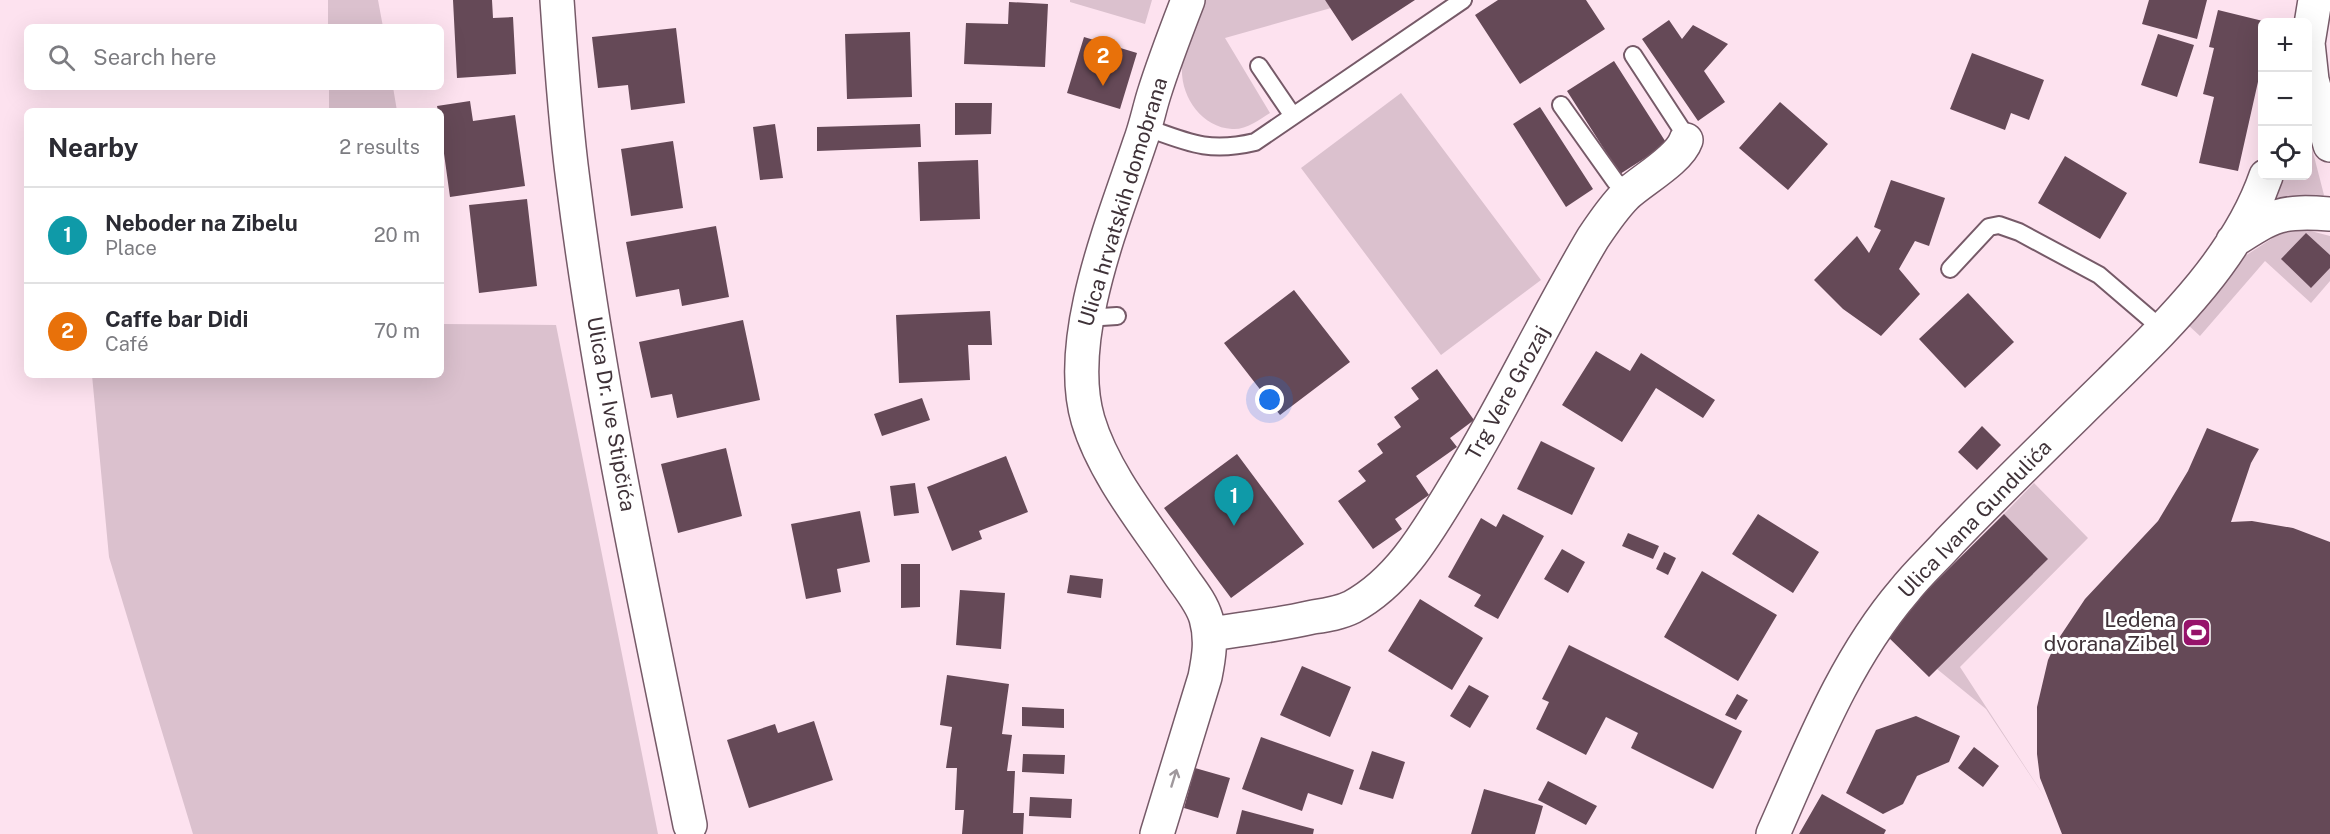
<!DOCTYPE html>
<html lang="en">
<head>
<meta charset="utf-8">
<style>
	:root { --surface:#fff; --page:#f7f7f7; --text:#2b2b33; --muted:#7c7c81; --line:#e1e1e2; --accent:#96136a }
	body { margin:0; font-family:"Public Sans",sans-serif; background:var(--page); color:var(--text) }
	.controls { position:absolute; right:18px; top:18px; display:grid; overflow:hidden; border-radius:9px; box-shadow:0 6px 24px #0002 }
	.controls button { width:54px; height:54px; display:grid; place-items:center; padding:0; border:0; border-bottom:2px solid var(--line); background:var(--surface); color:var(--text); font:30px sans-serif }
	.you { position:absolute; left:1270px; top:400px; width:21px; height:21px; margin:-15px; border:4px solid #fff; border-radius:50%; background:#1a73e8; box-shadow:0 0 0 9px #1a73e833 }
	.badge { display:grid; place-items:center; width:39px; height:39px; border-radius:50%; background:var(--accent); color:#fff; font-size:20px; font-weight:700 }
	.pin { position:absolute; translate:-50% -50px; filter:drop-shadow(0 2px 3px #0008) }
	.pin::after { content:''; position:absolute; top:32px; width:21px; height:18px; background:inherit; clip-path:polygon(0 0,100% 0,50% 100%) }
	.list { margin:0; padding:0; list-style:none }
	h2 { display:flex; justify-content:space-between; align-items:center; height:78px; margin:0; padding:0 24px; font-size:26px }
	h2 small { font-size:20px; font-weight:400; color:var(--muted) }
	.list li { display:grid; grid-template-columns:39px 1fr auto; gap:18px; align-items:center; box-sizing:border-box; height:96px; padding:0 24px; border-top:2px solid var(--line) }
	.list b { display:block; font-size:22px; white-space:nowrap }
	.list p { margin:0; font-size:20px; white-space:nowrap; color:var(--muted) }
	.list em { font-size:20px; font-style:normal; color:var(--muted) }
	.icon { flex:none; width:33px; height:33px; fill:none; stroke:currentColor; stroke-width:2; stroke-linecap:round; stroke-linejoin:round }
	.map { position:relative; flex:none; width:2330px; height:834px; overflow:hidden }
	.search { position:absolute; background:var(--surface); box-shadow:0 6px 24px #0002; left:24px; top:24px; width:420px; height:66px; display:flex; align-items:center; gap:15px; box-sizing:border-box; padding:0 21px; border-radius:9px; color:var(--muted); font-size:22px }
	.panel { position:absolute; background:var(--surface); box-shadow:0 6px 24px #0002; left:24px; top:108px; width:420px; height:270px; border-radius:9px }
	.map>svg:first-child { display:block }
	.green { fill:#dbc1ce }
	.building { fill:#654957 }
	.lines { fill:none; stroke-linecap:round; stroke-linejoin:round }
	.lane-casing { stroke:#765a68; stroke-width:20 }
	.street-casing { stroke:#765a68; stroke-width:36 }
	.lane { stroke:#fff; stroke-width:16 }
	.street { stroke:#fff; stroke-width:33 }
	.oneway { stroke:#9f989c }
	.labels { text-anchor:middle; stroke-width:6; stroke-linejoin:round; paint-order:stroke }
	.street-label { font-size:21px; fill:#3f3238; stroke:#fff }
	.poi-label { font-size:21px; fill:#3f3238; stroke:#fff; text-anchor:end }
</style>
</head>
<body>
<div class="map">
<svg width="2330" height="834" viewBox="0 0 2330 834">
	<rect width="100%" height="100%" fill="#fde2ef"/>
	<path class="green" d="M 328,0 L 378,0 L 383,27 L 328,27 Z
		M 1070,0 L 1152,0 L 1145,24 L 1070,2 Z
		M 1206,0 L 1325,0 L 1331,8 L 1225,38 L 1270,113 C 1259,120 1246,130 1232,129 C 1201,127 1180,96 1182,66 C 1183,44 1196,20 1206,0 Z
		M 329,87 L 393,87 L 397,111 L 329,111 Z
		M 1401,93 L 1541,280 L 1441,355 L 1301,168 Z
		M 2308,133 L 2324,195 L 2322,197 C 2304,199 2286,196 2269,203 L 2278,176 L 2308,176 Z
		M 2307,230 L 2330,236 L 2330,281 L 2311,303 L 2265,261 L 2200,336 L 2187,324 L 2245,256 L 2282,232 Z
		M 441,324 L 556,325 L 658,834 L 193,834 L 109,557 L 92,375 L 441,375 Z
		M 2034,483 L 2088,538 L 1960,667 L 2050,805 L 1986,709 L 1937,669 L 2004,514 Z"/>
	<path class="building" d="M 453,0 L 492,0 L 493,18 L 513,17 L 516,74 L 457,78 Z
		M 1325,0 L 1415,0 L 1352,41 Z
		M 1498,0 L 1586,0 L 1605,29 L 1520,84 L 1475,15 Z
		M 2149,0 L 2207,0 L 2197,39 L 2142,24 Z
		M 1009,2 L 1048,4 L 1045,67 L 964,64 L 966,23 L 1008,24 Z
		M 2218,10 L 2267,22 L 2262,22 L 2262,64 L 2238,171 L 2199,163 L 2214,97 L 2203,94 L 2214,48 L 2209,47 Z
		M 1669,20 L 1682,39 L 1693,25 L 1728,44 L 1704,71 L 1725,102 L 1698,121 L 1642,39 Z
		M 676,28 L 685,103 L 631,110 L 628,85 L 598,88 L 592,37 Z
		M 910,32 L 912,97 L 847,99 L 845,34 Z
		M 2158,34 L 2194,45 L 2177,97 L 2141,85 Z
		M 1084,37 L 1137,53 L 1120,109 L 1067,93 Z
		M 1972,53 L 2044,80 L 2029,120 L 2011,113 L 2005,130 L 1950,109 Z
		M 1614,61 L 1667,144 L 1620,174 L 1567,91 Z
		M 470,101 L 473,121 L 515,115 L 525,186 L 450,197 L 441,132 L 441,111 L 438,111 L 437,106 Z
		M 1780,102 L 1828,144 L 1788,190 L 1739,148 Z
		M 955,103 L 992,103 L 991,134 L 955,135 Z
		M 1540,107 L 1593,189 L 1566,207 L 1513,124 Z
		M 775,124 L 783,178 L 760,180 L 753,127 Z
		M 920,124 L 921,147 L 817,151 L 817,127 Z
		M 673,141 L 683,208 L 631,216 L 621,149 Z
		M 2065,156 L 2127,193 L 2100,239 L 2038,203 Z
		M 978,160 L 980,219 L 920,221 L 918,162 Z
		M 1891,180 L 1945,198 L 1929,246 L 1915,241 L 1899,269 L 1920,294 L 1881,336 L 1843,309 L 1814,280 L 1857,236 L 1869,253 L 1881,230 L 1874,227 Z
		M 527,199 L 537,286 L 479,293 L 469,205 Z
		M 716,226 L 729,297 L 682,306 L 679,289 L 636,297 L 626,242 Z
		M 2306,233 L 2330,255 L 2330,268 L 2311,288 L 2281,259 Z
		M 1294,290 L 1350,362 L 1280,415 L 1224,343 Z
		M 1968,293 L 2014,342 L 1965,388 L 1919,339 Z
		M 990,311 L 992,345 L 968,345 L 970,380 L 899,383 L 896,315 Z
		M 743,320 L 760,400 L 677,418 L 672,394 L 651,398 L 639,342 Z
		M 1596,351 L 1630,371 L 1641,353 L 1715,400 L 1703,418 L 1656,388 L 1622,442 L 1562,405 Z
		M 1437,369 L 1474,420 L 1450,438 L 1457,447 L 1416,476 L 1429,495 L 1395,519 L 1402,529 L 1373,549 L 1338,501 L 1366,481 L 1358,471 L 1383,453 L 1377,444 L 1401,427 L 1394,417 L 1419,399 L 1411,388 Z
		M 922,398 L 930,420 L 882,436 L 874,414 Z
		M 1982,426 L 2001,445 L 1977,470 L 1958,452 Z
		M 2207,428 L 2259,449 L 2251,463 L 2231,522 L 2252,521 L 2293,528 L 2330,542 L 2330,834 L 2062,834 L 2040,778 L 2037,754 L 2037,707 L 2048,660 L 2057,641 L 2085,599 L 2158,521 L 2188,471 Z
		M 1541,441 L 1595,468 L 1572,515 L 1517,489 Z
		M 726,448 L 742,516 L 678,533 L 661,464 Z
		M 1237,454 L 1304,544 L 1231,598 L 1164,508 Z
		M 1006,456 L 1028,512 L 979,531 L 982,539 L 952,551 L 927,487 Z
		M 915,483 L 919,513 L 894,516 L 890,486 Z
		M 860,511 L 870,562 L 837,569 L 841,592 L 806,599 L 791,524 Z
		M 1503,514 L 1544,536 L 1498,619 L 1474,606 L 1481,595 L 1448,577 L 1481,518 L 1496,527 Z
		M 1758,514 L 1819,552 L 1793,593 L 1732,554 Z
		M 2004,514 L 2048,559 L 1929,677 L 1884,633 Z
		M 1628,533 L 1659,546 L 1653,559 L 1622,546 Z
		M 1562,549 L 1585,562 L 1568,593 L 1544,579 Z
		M 1664,552 L 1676,558 L 1668,575 L 1656,569 Z
		M 901,564 L 920,564 L 920,607 L 901,608 Z
		M 1702,571 L 1777,615 L 1738,681 L 1664,637 Z
		M 1070,575 L 1103,579 L 1101,598 L 1067,593 Z
		M 960,590 L 1005,593 L 1001,649 L 956,645 Z
		M 1420,599 L 1483,638 L 1452,690 L 1388,651 Z
		M 1569,645 L 1742,731 L 1713,789 L 1631,748 L 1638,733 L 1606,717 L 1586,755 L 1536,729 L 1549,702 L 1542,699 Z
		M 1302,666 L 1351,687 L 1330,737 L 1280,715 Z
		M 947,675 L 1009,684 L 1002,734 L 1012,735 L 1007,771 L 1015,771 L 1013,813 L 1024,813 L 1023,834 L 962,834 L 964,810 L 955,810 L 957,768 L 946,768 L 952,727 L 940,725 Z
		M 1469,685 L 1489,696 L 1470,728 L 1450,716 Z
		M 1737,694 L 1748,700 L 1736,720 L 1725,715 Z
		M 1022,707 L 1064,709 L 1064,728 L 1022,726 Z
		M 1916,716 L 1960,736 L 1949,762 L 1917,776 L 1903,804 L 1883,814 L 1846,793 L 1876,730 Z
		M 814,721 L 833,780 L 749,808 L 727,740 L 775,724 L 778,733 Z
		M 1261,737 L 1354,770 L 1342,805 L 1308,793 L 1302,811 L 1242,789 Z
		M 1974,747 L 1999,766 L 1983,787 L 1958,768 Z
		M 1372,751 L 1405,762 L 1393,799 L 1359,789 Z
		M 1023,754 L 1065,755 L 1064,774 L 1022,772 Z
		M 1195,768 L 1230,778 L 1218,818 L 1184,808 Z
		M 1548,781 L 1597,806 L 1586,825 L 1538,800 Z
		M 1484,789 L 1543,806 L 1535,834 L 1471,834 Z
		M 1822,794 L 1886,830 L 1884,834 L 1799,834 Z
		M 1030,797 L 1072,799 L 1071,818 L 1029,816 Z
		M 1242,810 L 1314,829 L 1313,834 L 1236,834 Z"/>
	<g class="lines">
		<defs>
			<path id="lane" d="M 1633,55 L 1684,133 L 1686,140
				M 1259,66 L 1293,116
				M 1561,105 L 1615,181 L 1628,193
				M 1145,127 C 1189,143 1209,153 1255,142 L 1463,0
				M 1950,269 L 1989,227 L 1999,225 L 2019,232 L 2099,275 L 2162,329
				M 1086,318 L 1117,316"/>
			<path id="street" d="M 557,0 C 561,60 565,121 573,181 C 600,397 647,611 690,825
				M 2315,0 L 2308,43 L 2312,80 L 2330,145
				M 2233,241 C 2273,215 2282,210 2330,214
				M 1210,634 C 1245,629 1278,625 1313,617 C 1326,615 1340,613 1352,607 C 1402,580 1430,527 1459,480 C 1507,401 1546,317 1593,238 C 1603,223 1613,208 1626,195 C 1642,180 1679,160 1686,140
				M 1157,834 L 1205,677 C 1209,657 1212,639 1206,618 C 1201,601 1188,587 1178,572 C 1147,526 1104,474 1088,420 C 1064,339 1114,220 1140,142 C 1146,126 1149,110 1154,94 C 1164,62 1176,31 1188,0
				M 1773,834 C 1810,751 1844,661 1904,591 C 1918,573 1935,558 1950,541 C 2003,486 2057,434 2111,381 C 2171,322 2238,257 2266,176"/>
		</defs>
		<use href="#lane" class="lane-casing"/>
		<use href="#street" class="street-casing"/>
		<use href="#lane" class="lane"/>
		<use href="#street" class="street"/>
	</g>
	<defs><path id="oneway-shaft" d="M-6 0H5M1.5-3L5.5 0L1.5 3" fill="none" stroke-width="1.6" stroke-linecap="round" stroke-linejoin="round" transform="scale(1.5)"/></defs>
	<use class="oneway" href="#oneway-shaft" transform="translate(1174 778) rotate(-73)"/>
	<defs>
		<symbol id="stadium-square" viewBox="-11 -11 22 22"><rect x="-9" y="-9" width="18" height="18" rx="4" fill="#96136a" stroke="#fff"/><path d="M0-5a6.5 5 0 1 0 0 10a6.5 5 0 1 0 0-10ZM-3.5-1.8h7v3.6h-7Z" fill="#fff"/></symbol>
	</defs>
	<g fill-rule="evenodd">
		<use href="#stadium-square" x="2180" y="616" width="33" height="33"/>
	</g>
	<g class="labels">
		<g class="street-label">
			<text transform="translate(1123 202) rotate(-73)" y="7">Ulica hrvatskih domobrana</text>
			<text transform="translate(1508 393) rotate(-61)" y="7">Trg Vere Grozaj</text>
			<text transform="translate(611 414) rotate(80)" y="7">Ulica Dr. Ive Stipčića</text>
			<text transform="translate(1975 519) rotate(-46)" y="7">Ulica Ivana Gundulića</text>
		</g>
		<g class="poi-label">
			<text x="2176" y="627">Ledena<tspan x="2176" dy="24">dvorana Zibel</tspan></text>
		</g>
	</g>
</svg>
<div class="controls">
<button>+</button>
<button>−</button>
<button><svg class="icon" aria-label="locate" viewBox="0 0 24 24"><circle cx="12" cy="12" r="6"/><path d="M12 2v4M12 18v4M2 12h4M18 12h4"/></svg></button>
</div>
<div class="you"></div>
<div class="pin badge" style="left:1234px;top:526px;background:#0f9aa8">1</div>
<div class="pin badge" style="left:1103px;top:86px;background:#e8710a">2</div>
<div class="search"><svg class="icon" aria-label="search" viewBox="0 0 24 24"><circle cx="10" cy="10" r="6"/><path d="M15 15l6 6"/></svg>Search here</div>
<section class="panel">
<h2>Nearby<small>2 results</small></h2>
<ul class="list">
<li><span class="badge" style="background:#0f9aa8">1</span><div><b>Neboder na Zibelu</b><p>Place</p></div><em>20 m</em></li>
<li><span class="badge" style="background:#e8710a">2</span><div><b>Caffe bar Didi</b><p>Café</p></div><em>70 m</em></li>
</ul>
</section>
</div>
</body>
</html>
